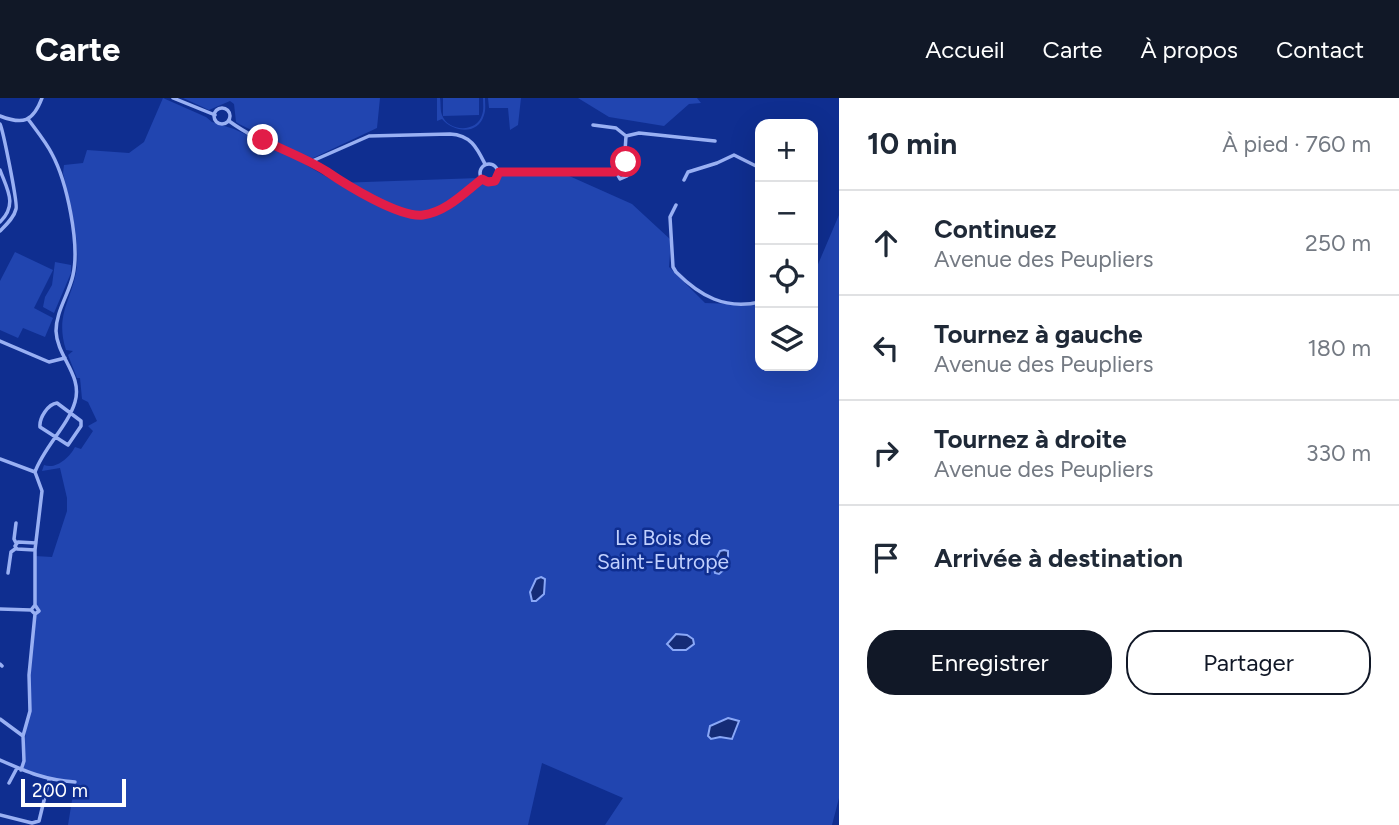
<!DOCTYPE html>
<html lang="fr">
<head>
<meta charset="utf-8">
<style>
	:root { --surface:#fff; --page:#f2f2f3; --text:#1f2937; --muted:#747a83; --line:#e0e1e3; --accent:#111827 }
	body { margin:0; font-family:Figtree,sans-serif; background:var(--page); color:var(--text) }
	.controls { position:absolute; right:21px; top:21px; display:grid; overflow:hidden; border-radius:14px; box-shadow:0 7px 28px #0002 }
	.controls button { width:63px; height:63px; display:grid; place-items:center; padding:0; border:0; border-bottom:2px solid var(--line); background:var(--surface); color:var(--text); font:35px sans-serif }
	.scale { position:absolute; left:21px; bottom:18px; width:105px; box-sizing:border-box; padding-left:7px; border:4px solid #fff; border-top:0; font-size:19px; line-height:24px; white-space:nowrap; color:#fff; -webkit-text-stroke:5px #0f2e90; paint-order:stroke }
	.stop { position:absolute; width:21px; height:21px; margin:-16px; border:5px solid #e11d48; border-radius:50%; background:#fff }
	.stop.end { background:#e11d48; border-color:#fff; box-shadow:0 2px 7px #0008 }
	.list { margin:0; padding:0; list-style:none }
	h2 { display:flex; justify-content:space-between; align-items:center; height:91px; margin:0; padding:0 28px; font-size:30px }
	h2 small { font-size:23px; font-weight:400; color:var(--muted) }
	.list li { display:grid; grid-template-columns:46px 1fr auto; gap:21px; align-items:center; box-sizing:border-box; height:105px; padding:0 28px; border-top:2px solid var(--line) }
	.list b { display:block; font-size:26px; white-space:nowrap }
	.list p { margin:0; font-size:23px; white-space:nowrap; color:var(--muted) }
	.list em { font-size:23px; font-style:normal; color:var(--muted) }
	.actions { display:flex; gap:14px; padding:21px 28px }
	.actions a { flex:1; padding:16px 0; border:2px solid var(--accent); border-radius:28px; text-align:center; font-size:24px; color:var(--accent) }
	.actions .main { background:var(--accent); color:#fff }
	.icon { flex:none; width:38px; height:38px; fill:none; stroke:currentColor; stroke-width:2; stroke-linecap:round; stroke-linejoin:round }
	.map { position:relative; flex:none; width:839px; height:727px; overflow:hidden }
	header { display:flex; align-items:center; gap:42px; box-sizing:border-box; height:98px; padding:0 35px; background:var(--accent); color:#fff }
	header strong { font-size:33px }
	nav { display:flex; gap:38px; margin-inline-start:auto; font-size:24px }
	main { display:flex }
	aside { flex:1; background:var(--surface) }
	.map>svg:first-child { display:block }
	.green { fill:#2145b0 }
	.water { fill:#152c77; stroke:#8aa8f7; stroke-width:2 }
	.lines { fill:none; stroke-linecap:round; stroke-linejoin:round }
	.street { stroke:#99b0f3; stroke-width:3.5 }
	.route { stroke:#e11d48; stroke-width:9 }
	.labels { text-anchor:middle; stroke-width:5; stroke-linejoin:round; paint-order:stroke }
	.park-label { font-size:21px; fill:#c1d0fe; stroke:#0f2e90 }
</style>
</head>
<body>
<header>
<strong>Carte</strong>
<nav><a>Accueil</a><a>Carte</a><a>À propos</a><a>Contact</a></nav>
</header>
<main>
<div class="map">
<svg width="839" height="727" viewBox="0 0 839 727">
	<rect width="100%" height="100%" fill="#0f2e90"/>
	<path class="green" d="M 163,0 L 206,19 L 212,24 L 234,31 L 284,54 L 337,85 L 479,80 L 485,85 L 494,85 L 502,78 L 567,77 L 632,106 L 671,142 L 669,169 L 705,205 L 760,207 L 760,268 L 813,268 L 813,178 L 839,117 L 839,700 L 832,727 L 605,727 L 623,700 L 542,665 L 528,727 L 68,727 L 75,684 L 48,682 L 21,672 L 28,617 L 29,577 L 35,516 L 38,515 L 35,507 L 35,458 L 52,459 L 67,413 L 67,400 L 60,370 L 42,373 L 44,367 C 56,372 70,359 75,349 L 81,351 L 93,333 L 88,328 L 97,323 L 88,304 L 82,301 L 80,280 L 77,280 L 68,257 L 73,253 L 66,252 C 54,215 74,200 77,167 C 79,137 70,104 63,75 L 64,67 L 83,65 L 87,52 L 129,55 L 144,44 Z
		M 183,0 L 380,0 L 377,30 L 311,61 L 239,26 L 236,24 L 234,6 L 230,3 L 209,12 Z
		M 437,0 L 440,0 C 441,5 440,12 442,17 C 448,34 477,35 482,17 C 484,12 483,5 483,0 L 485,0 C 485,5 486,12 484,17 C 478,38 453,34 442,21 L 437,23 Z
		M 443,0 L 479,0 L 479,17 L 443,18 Z
		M 488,0 L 521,0 L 518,27 L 510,32 L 508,10 L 489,10 Z
		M 578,0 L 697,0 L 701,5 L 689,6 L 664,28 L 609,19 Z
		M 15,154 L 53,172 L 34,210 L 53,220 L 45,239 L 23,230 L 18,240 L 0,232 L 0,183 Z
		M 55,164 L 71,167 L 71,175 L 54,215 L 43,209 L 45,199 L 52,187 Z"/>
	<path class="water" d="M 724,452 L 728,453 L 728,468 L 719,476 L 715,475 L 713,467 L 720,453 Z
		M 541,479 L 545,481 L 544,496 L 536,503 L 532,503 L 530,494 L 536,481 Z
		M 676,536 L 687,537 L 693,541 L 694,546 L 686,552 L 673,552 L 667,546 Z
		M 728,620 L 739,623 L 732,641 L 720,639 L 711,641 L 708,638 L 710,628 Z"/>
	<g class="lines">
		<path class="street" d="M 173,0 L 215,17
			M214 18a8 8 0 1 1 16 0a8 8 0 1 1-16 0Z
			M 0,18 C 23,27 33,24 42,0
			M 28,21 C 36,32 46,44 52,56 C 67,84 80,146 73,177 C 69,196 56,213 56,233 C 57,259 83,277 75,304 C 68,328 44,349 35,374 L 42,393 L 35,452 L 35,507 L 39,513 L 35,516 L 31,512 L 35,507
			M 229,23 C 255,42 286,53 315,68 C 339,80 396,120 422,117 C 446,114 465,95 482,81
			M 0,26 C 3,32 18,106 16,111 C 14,120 6,127 0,133
			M 593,27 L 616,30 L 626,38
			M 626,38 L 639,35 L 715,43
			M 310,64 L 369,38 L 450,36 C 471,37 477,50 485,66
			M480 75a9 9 0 1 1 18 0a9 9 0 1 1-18 0Z
			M 0,72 C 7,91 18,107 0,124
			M 499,74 L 616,74
			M 616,74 L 620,81 L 627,78 L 628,73 L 624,69 L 626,38
			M 684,82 L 688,74 L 717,65 L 734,57 L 760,70
			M 676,107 L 670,119 L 673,169 L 676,174 C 700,198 725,212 760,204
			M 0,243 L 49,264 L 65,260
			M 57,305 L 81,323 L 81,328 L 68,347 L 40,329 C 39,320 48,306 57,305 Z
			M 0,361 L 35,374
			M 16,425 L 14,441 L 16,445
			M 35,452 L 17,451 L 15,448 L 18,444 L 36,445
			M 8,475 L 11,454 L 15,451
			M 0,511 L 31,512
			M 0,566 L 2,568
			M 0,621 L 23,638 L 24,663 L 21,672
			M 23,638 L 30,613 L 29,577 L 35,516
			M 0,662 C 27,674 45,682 75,684
			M 9,685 L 17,670
			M 0,717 L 32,725 L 39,723 L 49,682"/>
	</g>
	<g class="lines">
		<path class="route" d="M 263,42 C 283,52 307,61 326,73 C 345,86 399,120 423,117 C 446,114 464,95 482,81 L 488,84 L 495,83 L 499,74 L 615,74 L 618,70 L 624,69 L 626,64"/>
	</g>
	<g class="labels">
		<g class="park-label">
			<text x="663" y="447">Le Bois de<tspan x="663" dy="24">Saint-Eutrope</tspan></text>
		</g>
	</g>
</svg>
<div class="controls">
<button>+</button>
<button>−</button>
<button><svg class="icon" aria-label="locate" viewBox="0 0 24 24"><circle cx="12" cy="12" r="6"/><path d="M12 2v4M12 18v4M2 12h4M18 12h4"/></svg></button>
<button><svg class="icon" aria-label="layers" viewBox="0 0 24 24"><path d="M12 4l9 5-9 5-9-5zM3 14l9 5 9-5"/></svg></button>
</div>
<div class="scale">200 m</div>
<div class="stop" style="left:626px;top:64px"></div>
<div class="stop end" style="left:263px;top:42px"></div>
</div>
<aside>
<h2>10 min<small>À pied · 760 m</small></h2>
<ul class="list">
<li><svg class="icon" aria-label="ahead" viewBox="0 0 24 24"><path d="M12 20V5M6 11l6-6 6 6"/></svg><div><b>Continuez</b><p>Avenue des Peupliers</p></div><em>250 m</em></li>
<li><svg class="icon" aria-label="left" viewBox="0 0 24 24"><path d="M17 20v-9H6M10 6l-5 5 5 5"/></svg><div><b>Tournez à gauche</b><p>Avenue des Peupliers</p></div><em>180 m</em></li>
<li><svg class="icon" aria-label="right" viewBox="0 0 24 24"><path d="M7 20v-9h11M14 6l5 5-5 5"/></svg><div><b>Tournez à droite</b><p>Avenue des Peupliers</p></div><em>330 m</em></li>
<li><svg class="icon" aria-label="arrive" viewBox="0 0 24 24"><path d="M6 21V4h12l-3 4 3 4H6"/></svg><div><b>Arrivée à destination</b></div></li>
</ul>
<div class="actions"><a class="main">Enregistrer</a><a>Partager</a></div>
</aside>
</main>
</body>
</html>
